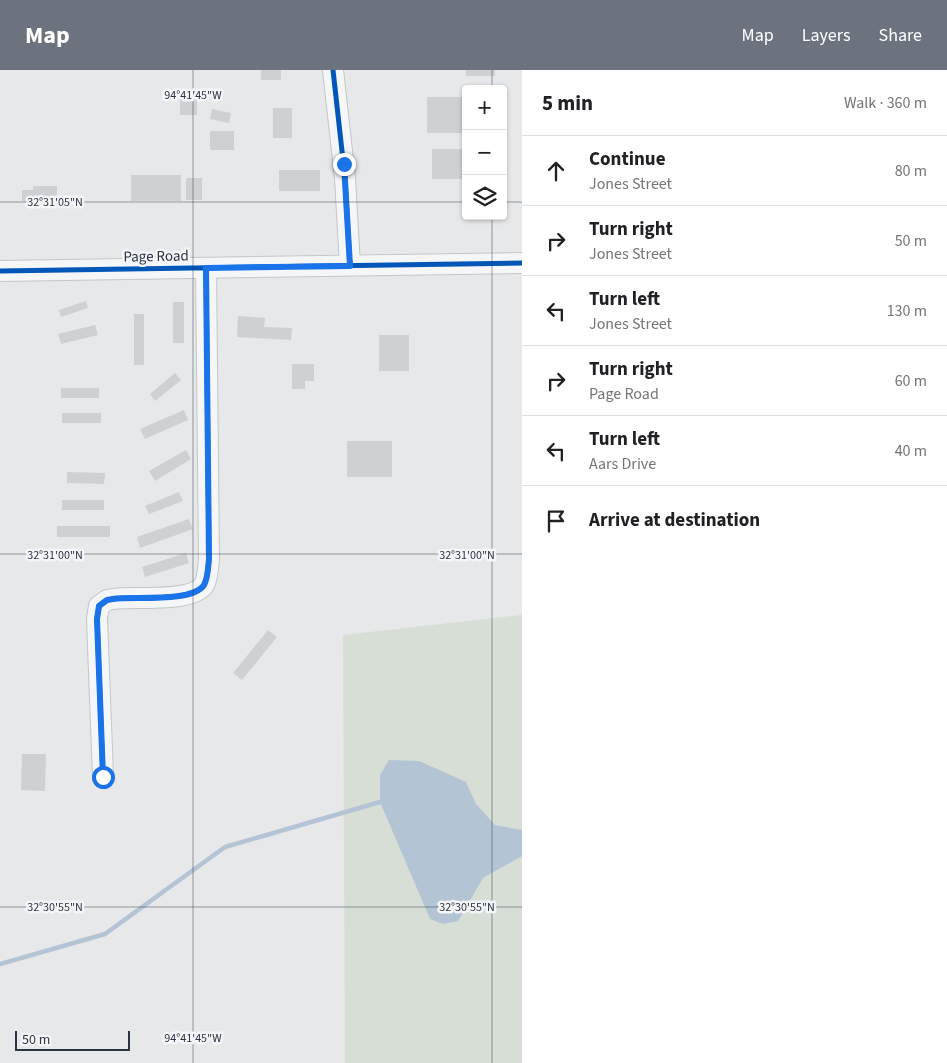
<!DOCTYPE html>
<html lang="en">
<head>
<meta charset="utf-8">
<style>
	:root { --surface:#fff; --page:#f6f6f6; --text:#202124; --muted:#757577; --line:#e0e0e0; --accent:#6c737f }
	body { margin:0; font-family:"Source Sans 3",sans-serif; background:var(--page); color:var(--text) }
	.controls { position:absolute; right:15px; top:15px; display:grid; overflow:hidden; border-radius:5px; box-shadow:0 1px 4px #0004 }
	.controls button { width:45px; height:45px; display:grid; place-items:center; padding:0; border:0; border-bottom:1px solid var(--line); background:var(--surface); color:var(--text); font:25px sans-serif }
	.scale { position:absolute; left:15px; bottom:12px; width:115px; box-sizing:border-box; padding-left:5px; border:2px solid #2b3445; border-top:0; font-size:14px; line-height:18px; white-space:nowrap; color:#2b3445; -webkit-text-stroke:4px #f4f6f9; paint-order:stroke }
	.stop { position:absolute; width:15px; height:15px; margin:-11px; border:4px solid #1a73e8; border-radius:50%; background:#fff }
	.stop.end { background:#1a73e8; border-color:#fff; box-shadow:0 1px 5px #0008 }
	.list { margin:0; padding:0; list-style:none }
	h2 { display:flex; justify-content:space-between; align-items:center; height:65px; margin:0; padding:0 20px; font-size:21px }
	h2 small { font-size:16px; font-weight:400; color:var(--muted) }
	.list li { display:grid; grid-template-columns:32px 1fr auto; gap:15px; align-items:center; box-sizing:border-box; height:70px; padding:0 20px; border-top:1px solid var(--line) }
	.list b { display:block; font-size:19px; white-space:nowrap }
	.list p { margin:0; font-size:16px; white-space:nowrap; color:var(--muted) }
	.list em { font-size:16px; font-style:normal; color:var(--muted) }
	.icon { flex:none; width:28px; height:28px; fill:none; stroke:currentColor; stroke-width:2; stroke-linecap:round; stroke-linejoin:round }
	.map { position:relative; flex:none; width:522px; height:993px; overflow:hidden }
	header { display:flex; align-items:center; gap:30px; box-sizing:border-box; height:70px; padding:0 25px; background:var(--accent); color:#fff }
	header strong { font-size:24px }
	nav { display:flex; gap:28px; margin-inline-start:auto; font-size:18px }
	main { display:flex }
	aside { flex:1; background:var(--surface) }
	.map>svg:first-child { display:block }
	.green { fill:#d6ded6 }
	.water { fill:#b4c4d5 }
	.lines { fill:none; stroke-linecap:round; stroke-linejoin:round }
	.stream { stroke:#b4c4d5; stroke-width:4.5 }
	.building { fill:#ced0d3 }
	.minor-casing { stroke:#c4c6c8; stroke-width:22 }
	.minor { stroke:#f5f6f7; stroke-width:20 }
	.cycleway-casing { stroke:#f4f6f9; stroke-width:8 }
	.cycleway { stroke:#0057b8; stroke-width:5 }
	.route { stroke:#1a73e8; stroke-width:6 }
	.ticks { fill:none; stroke:#2b3445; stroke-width:1; stroke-opacity:0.45 }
	.labels { text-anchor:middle; stroke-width:5; stroke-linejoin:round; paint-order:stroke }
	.street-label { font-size:15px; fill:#2b3445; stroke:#f4f6f9 }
	.ticks-label { font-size:12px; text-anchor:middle; fill:#2b3445; stroke:#f4f6f9; stroke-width:5; stroke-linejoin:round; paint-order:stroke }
</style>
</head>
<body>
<header>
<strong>Map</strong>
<nav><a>Map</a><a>Layers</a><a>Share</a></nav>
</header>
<main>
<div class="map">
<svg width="522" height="993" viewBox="0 0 522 993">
	<rect width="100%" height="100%" fill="#e6e8ea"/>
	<path class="green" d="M 522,545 L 522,993 L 345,993 L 343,565 Z"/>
	<path class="water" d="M 389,690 L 419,691 L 466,712 L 476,734 L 495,755 L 522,760 L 522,786 L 483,808 L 458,851 L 443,854 L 430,849 L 380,732 L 380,705 Z"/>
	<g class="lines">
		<path class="stream" d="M 0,894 L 105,864 L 225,777 L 380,732"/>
	</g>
	<path class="building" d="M 261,0 L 281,0 L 281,10 L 261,10 Z
		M 466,0 L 495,0 L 495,6 L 466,6 Z
		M 427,27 L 462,27 L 462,63 L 427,63 Z
		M 180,28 L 197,28 L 197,45 L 180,45 Z
		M 464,28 L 466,28 L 466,109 L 432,109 L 432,79 L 464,79 Z
		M 273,38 L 292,38 L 292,68 L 273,68 Z
		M 212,39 L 231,43 L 229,53 L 210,49 Z
		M 210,61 L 234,61 L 234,80 L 210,80 Z
		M 279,100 L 320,100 L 320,121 L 279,121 Z
		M 131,105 L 181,105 L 181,131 L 131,131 Z
		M 186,108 L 202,108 L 202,130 L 186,130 Z
		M 33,116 L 57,116 L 57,131 L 22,131 L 22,120 L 33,120 Z
		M 86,231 L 88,238 L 61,247 L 59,240 Z
		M 173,232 L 184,232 L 184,273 L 173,273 Z
		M 134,244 L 144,244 L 144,295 L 134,295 Z
		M 238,246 L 265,248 L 264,257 L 292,258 L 291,270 L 237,267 Z
		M 95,255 L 98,265 L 61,274 L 58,264 Z
		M 379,265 L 409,265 L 409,301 L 379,301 Z
		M 292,294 L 314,294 L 314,311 L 305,311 L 305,319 L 292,319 Z
		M 175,303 L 181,310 L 155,331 L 150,324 Z
		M 61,318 L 99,318 L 99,328 L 61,328 Z
		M 184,340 L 188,350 L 145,369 L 140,359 Z
		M 62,343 L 101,343 L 101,353 L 62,353 Z
		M 347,371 L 392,371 L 392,407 L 347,407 Z
		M 186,380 L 191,389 L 155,411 L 149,401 Z
		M 67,402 L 105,403 L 104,414 L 67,413 Z
		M 179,422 L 183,431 L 149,444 L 145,436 Z
		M 62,430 L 104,430 L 104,440 L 62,440 Z
		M 189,449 L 193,459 L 140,478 L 137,467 Z
		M 57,456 L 110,456 L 110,467 L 57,467 Z
		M 186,483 L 189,493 L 145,507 L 142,497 Z
		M 268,560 L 277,567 L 242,610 L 233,603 Z
		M 22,684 L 46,684 L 45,721 L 21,720 Z"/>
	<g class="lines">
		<defs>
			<path id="minor" d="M 333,0 L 345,108 L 350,196
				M 0,201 L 522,193
				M 103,707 L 97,549 L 99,536 L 107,530 L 113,529 C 133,526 192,533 204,515 C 208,508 208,497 209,489 L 206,198"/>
		</defs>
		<use href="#minor" class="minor-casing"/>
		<use href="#minor" class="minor"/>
		<defs>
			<path id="cycleway" d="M 333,0 L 345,108 L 350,196
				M 0,201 L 522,193
				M 103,707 L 97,549 L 99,536 L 107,530 L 113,529 C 133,526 192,533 204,515 C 208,508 208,497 209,489 L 206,198"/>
		</defs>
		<use href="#cycleway" class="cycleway-casing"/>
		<use href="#cycleway" class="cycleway"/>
	</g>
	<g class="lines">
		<path class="route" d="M 103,707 L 97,549 L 99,536 L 107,530 L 113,529 C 133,526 192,533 204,515 C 208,508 208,497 209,489 L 206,198 L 350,196 L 344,94"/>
	</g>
	<path class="ticks" d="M 193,0 L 193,993M 492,0 L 492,19M 0,132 L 466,132M 503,132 L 522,132M 492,146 L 492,993M 0,484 L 522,484M 0,837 L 522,837"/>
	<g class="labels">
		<g class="street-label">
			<text transform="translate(156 186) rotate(-1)" y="5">Page Road</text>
		</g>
	</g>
	<g class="ticks-label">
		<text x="193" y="29">94°41'45"W</text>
		<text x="55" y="136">32°31'05"N</text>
		<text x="55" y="489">32°31'00"N</text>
		<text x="467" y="489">32°31'00"N</text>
		<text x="55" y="841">32°30'55"N</text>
		<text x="467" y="841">32°30'55"N</text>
		<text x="193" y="972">94°41'45"W</text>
	</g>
</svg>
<div class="controls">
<button>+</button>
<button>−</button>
<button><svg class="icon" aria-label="layers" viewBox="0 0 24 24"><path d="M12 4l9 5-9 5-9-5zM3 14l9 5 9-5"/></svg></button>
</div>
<div class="scale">50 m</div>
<div class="stop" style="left:103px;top:707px"></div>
<div class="stop end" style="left:344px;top:94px"></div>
</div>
<aside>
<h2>5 min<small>Walk · 360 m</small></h2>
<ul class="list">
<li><svg class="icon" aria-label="ahead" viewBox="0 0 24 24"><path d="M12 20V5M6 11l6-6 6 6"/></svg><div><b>Continue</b><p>Jones Street</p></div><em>80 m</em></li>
<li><svg class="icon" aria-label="right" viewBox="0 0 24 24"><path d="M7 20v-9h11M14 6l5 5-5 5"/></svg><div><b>Turn right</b><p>Jones Street</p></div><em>50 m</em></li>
<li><svg class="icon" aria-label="left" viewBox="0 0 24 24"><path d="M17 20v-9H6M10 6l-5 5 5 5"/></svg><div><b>Turn left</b><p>Jones Street</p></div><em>130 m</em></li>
<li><svg class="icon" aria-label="right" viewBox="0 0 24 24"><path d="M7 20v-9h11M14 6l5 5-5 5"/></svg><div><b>Turn right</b><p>Page Road</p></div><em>60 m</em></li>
<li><svg class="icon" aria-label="left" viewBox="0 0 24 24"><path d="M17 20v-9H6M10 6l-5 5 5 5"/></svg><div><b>Turn left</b><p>Aars Drive</p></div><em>40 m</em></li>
<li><svg class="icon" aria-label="arrive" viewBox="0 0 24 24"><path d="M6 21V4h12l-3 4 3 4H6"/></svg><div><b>Arrive at destination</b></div></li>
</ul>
</aside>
</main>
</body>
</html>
